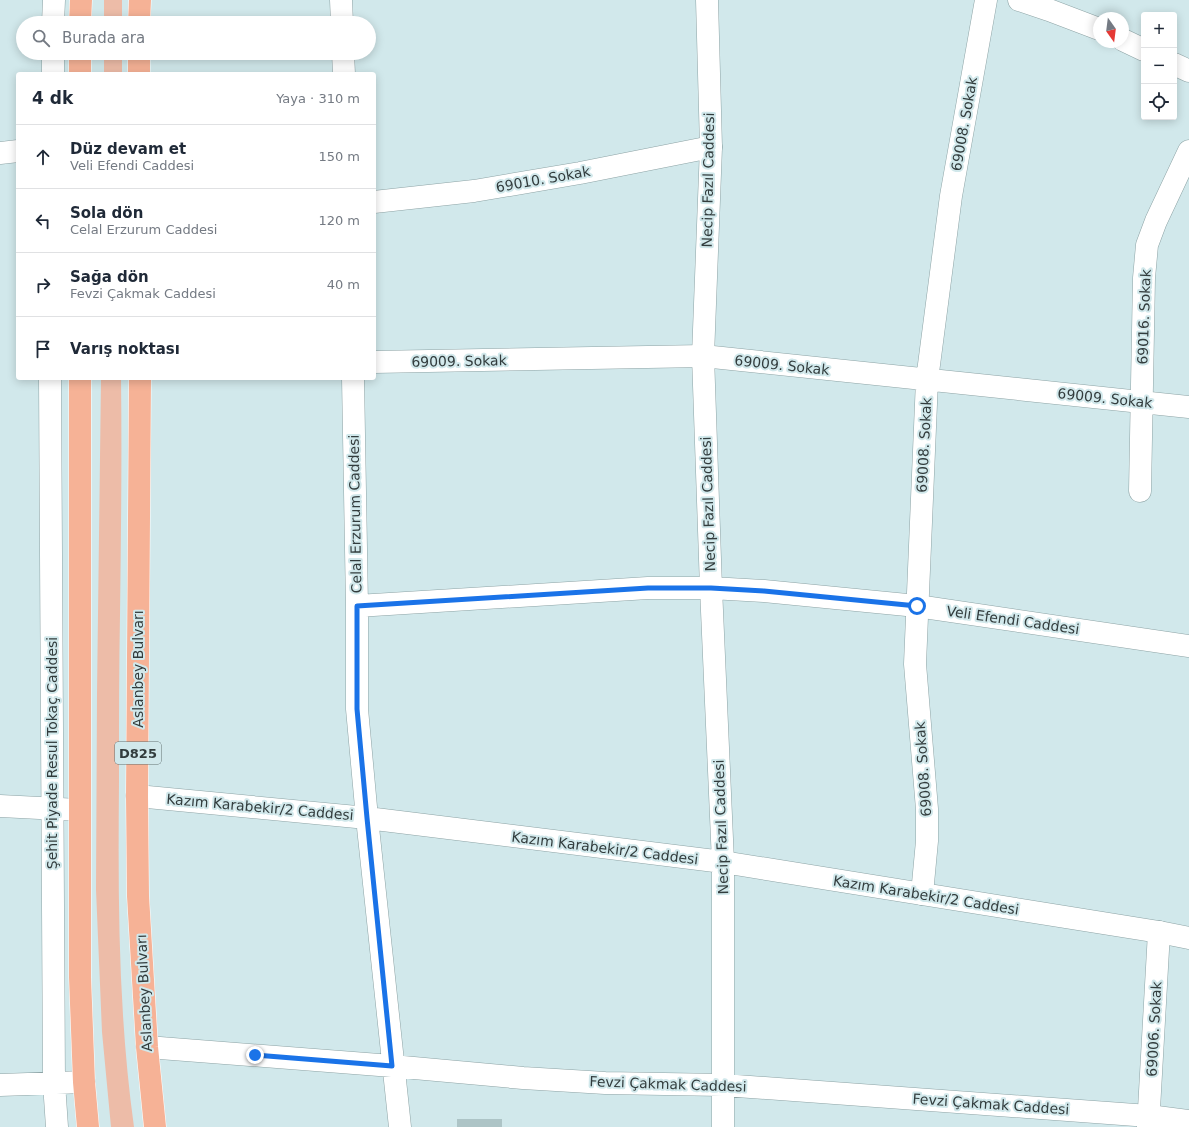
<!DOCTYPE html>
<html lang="tr">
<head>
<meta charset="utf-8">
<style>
	:root { --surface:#fff; --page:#f2f2f3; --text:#1f2937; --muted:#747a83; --line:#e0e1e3 }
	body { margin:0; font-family:"DejaVu Sans",sans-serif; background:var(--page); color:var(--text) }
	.controls { position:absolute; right:12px; top:12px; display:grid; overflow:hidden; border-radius:4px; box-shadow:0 2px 10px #0003 }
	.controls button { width:36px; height:36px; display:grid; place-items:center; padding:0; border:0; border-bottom:1px solid var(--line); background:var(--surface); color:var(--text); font:20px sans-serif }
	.compass { position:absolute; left:1093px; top:12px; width:36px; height:36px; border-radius:50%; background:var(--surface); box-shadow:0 2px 10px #0003; rotate:166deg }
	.stop { position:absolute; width:12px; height:12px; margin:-9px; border:3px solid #1a73e8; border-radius:50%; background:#fff }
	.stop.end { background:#1a73e8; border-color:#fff; box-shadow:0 1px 4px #0008 }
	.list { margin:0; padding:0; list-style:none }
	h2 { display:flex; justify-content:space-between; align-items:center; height:52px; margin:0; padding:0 16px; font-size:17px }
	h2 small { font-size:13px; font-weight:400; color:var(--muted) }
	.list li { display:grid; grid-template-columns:26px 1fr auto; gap:12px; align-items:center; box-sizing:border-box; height:64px; padding:0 16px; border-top:1px solid var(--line) }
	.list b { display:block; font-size:15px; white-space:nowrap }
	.list p { margin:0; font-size:13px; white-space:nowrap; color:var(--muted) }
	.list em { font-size:13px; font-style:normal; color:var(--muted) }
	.icon { flex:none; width:22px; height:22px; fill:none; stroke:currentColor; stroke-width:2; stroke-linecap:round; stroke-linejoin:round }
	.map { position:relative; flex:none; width:1189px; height:1127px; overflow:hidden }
	.search { position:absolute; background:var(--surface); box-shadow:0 2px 10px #0003; left:16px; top:16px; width:360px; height:44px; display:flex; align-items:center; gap:10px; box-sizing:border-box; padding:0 14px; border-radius:22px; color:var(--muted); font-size:15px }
	.panel { position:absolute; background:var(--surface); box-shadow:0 2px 10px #0003; left:16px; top:72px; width:360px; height:308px; border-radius:4px }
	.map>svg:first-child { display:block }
	.green { fill:#edbca8 }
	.building { fill:#adc4c6 }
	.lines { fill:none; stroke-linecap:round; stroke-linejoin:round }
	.minor-casing { stroke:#8da3a5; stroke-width:23 }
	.tertiary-casing { stroke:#8da3a5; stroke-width:23 }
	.trunk-casing { stroke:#fff; stroke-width:23 }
	.minor { stroke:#fff; stroke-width:22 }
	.tertiary { stroke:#fff; stroke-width:22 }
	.trunk { stroke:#f6b296; stroke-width:22 }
	.route { stroke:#1a73e8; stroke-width:5 }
	.labels { text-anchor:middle; stroke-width:4; stroke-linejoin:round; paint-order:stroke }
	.shield { fill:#d1e8eb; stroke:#627071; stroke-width:1 }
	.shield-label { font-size:13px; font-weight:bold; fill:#323c3d }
	.street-label { font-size:14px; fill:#323c3d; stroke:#d1e8eb }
</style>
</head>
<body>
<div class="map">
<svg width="1189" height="1127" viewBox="0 0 1189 1127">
	<rect width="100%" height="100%" fill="#d1e8eb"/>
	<path class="green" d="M 104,0 L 122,0 L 122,23 L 104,23 Z
		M 104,53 L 122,53 L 122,74 L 104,74 Z
		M 101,378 L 121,378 C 122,457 121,536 120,615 C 119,671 119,726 119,781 C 118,897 118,1012 134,1127 L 111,1127 L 102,1032 L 96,890 L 97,694 Z"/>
	<path class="building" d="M 457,1119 L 502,1119 L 502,1127 L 457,1127 Z"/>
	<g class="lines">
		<defs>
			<path id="minor" d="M 0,153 L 18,151
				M 374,202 L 474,191 L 580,173 L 711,147
				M 374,362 L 703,356 L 1189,407
				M 1140,491 L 1144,278 L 1147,245 L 1156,221 L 1189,151
				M 0,806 L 79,810
				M 922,894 L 927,841 L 927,809 L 915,664 L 927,380 L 951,196 L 986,0
				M 1148,1127 L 1159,932"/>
			<path id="tertiary" d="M 341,0 L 342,23
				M 707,0 L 711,147 L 703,356 L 711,588 L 723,862 L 723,1127
				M 1019,0 L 1049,10 L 1099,29
				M 53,23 L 54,0
				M 1123,40 L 1144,50
				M 343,53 L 344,74
				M 1174,64 L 1189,71
				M 53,74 L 53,53
				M 50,378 L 54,1083 L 57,1127
				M 353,378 L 357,606 L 357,709 L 367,818 L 400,1127
				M 357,606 L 648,588 L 711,588 L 764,591 L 917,606 L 1189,646
				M 137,796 L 367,818 L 723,862 L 1159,932 L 1189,938
				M 147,1047 L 392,1066 L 523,1078 L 605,1083 L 723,1085 L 1149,1116 L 1189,1121
				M 0,1085 L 84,1082"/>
			<path id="trunk" d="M 80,23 L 81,0
				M 139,23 L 140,0
				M 139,53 L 139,74
				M 80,74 L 80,53
				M 80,378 L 80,977 L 84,1082 L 88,1127
				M 140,378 L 137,796 L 138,896 L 147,1047 L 155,1127"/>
		</defs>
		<use href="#minor" class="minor-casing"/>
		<use href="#tertiary" class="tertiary-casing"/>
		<use href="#trunk" class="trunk-casing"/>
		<use href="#minor" class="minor"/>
		<use href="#tertiary" class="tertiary"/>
		<use href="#trunk" class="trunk"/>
	</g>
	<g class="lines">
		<path class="route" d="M 255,1055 L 392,1066 L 367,818 L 357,709 L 357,606 L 648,588 L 711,588 L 764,591 L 917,606"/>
	</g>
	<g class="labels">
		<rect class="shield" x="115" y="742" width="46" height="22" rx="3"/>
		<g class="shield-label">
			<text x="138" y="758">D825</text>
		</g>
		<g class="street-label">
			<text transform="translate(964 124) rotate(-80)" y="5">69008. Sokak</text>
			<text transform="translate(543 179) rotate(-10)" y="5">69010. Sokak</text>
			<text transform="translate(708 180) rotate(-89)" y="5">Necip Fazıl Caddesi</text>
			<text transform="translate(1144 317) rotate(-88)" y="5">69016. Sokak</text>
			<text transform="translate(459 361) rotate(-1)" y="5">69009. Sokak</text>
			<text transform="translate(782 365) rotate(6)" y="5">69009. Sokak</text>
			<text transform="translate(1105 398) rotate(6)" y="5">69009. Sokak</text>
			<text transform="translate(924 445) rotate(-87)" y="5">69008. Sokak</text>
			<text transform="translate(708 504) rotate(-92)" y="5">Necip Fazıl Caddesi</text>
			<text transform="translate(355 514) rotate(-91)" y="5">Celal Erzurum Caddesi</text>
			<text transform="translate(1013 620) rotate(8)" y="5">Veli Efendi Caddesi</text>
			<text transform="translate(138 669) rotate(-90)" y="5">Aslanbey Bulvarı</text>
			<text transform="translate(52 753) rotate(-90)" y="5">Şehit Piyade Resul Tokaç Caddesi</text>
			<text transform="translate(923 769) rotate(-94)" y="5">69008. Sokak</text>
			<text transform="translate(260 807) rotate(5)" y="5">Kazım Karabekir/2 Caddesi</text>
			<text transform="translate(721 827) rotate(-92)" y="5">Necip Fazıl Caddesi</text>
			<text transform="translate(605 848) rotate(7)" y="5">Kazım Karabekir/2 Caddesi</text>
			<text transform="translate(926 895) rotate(9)" y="5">Kazım Karabekir/2 Caddesi</text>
			<text transform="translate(144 993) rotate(-93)" y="5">Aslanbey Bulvarı</text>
			<text transform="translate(1154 1029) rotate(-87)" y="5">69006. Sokak</text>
			<text transform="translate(668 1084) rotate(2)" y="5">Fevzi Çakmak Caddesi</text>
			<text transform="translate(991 1104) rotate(4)" y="5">Fevzi Çakmak Caddesi</text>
		</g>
	</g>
</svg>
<div class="controls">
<button>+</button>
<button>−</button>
<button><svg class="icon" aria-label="locate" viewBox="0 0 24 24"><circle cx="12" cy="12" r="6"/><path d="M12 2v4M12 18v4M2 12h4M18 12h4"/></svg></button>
</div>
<svg class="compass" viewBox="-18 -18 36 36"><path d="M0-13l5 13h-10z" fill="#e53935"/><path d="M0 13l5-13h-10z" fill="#747a83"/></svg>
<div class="stop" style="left:917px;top:606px"></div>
<div class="stop end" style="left:255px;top:1055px"></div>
<div class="search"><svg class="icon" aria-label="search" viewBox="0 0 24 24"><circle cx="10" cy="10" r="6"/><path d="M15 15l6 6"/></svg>Burada ara</div>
<section class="panel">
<h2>4 dk<small>Yaya · 310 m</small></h2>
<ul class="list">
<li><svg class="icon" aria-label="ahead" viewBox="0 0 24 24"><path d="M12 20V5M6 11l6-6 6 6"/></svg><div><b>Düz devam et</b><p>Veli Efendi Caddesi</p></div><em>150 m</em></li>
<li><svg class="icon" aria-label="left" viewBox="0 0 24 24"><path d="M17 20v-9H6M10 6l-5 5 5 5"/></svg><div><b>Sola dön</b><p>Celal Erzurum Caddesi</p></div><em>120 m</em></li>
<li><svg class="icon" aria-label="right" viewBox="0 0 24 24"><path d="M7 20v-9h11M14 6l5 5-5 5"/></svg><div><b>Sağa dön</b><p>Fevzi Çakmak Caddesi</p></div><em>40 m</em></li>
<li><svg class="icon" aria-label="arrive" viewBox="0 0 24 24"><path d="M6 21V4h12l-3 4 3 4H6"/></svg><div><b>Varış noktası</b></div></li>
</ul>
</section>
</div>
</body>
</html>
